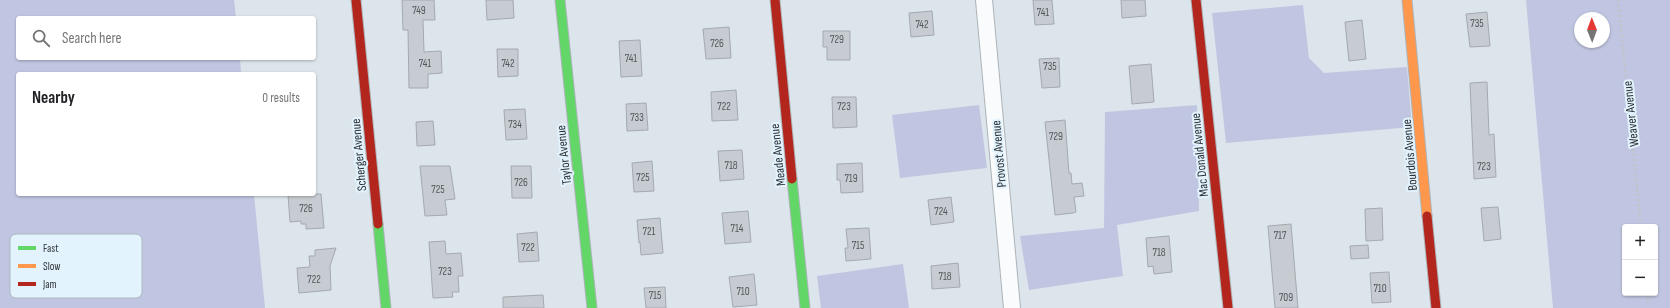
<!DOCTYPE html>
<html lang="en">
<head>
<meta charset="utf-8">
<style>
	:root { --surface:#fff; --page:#f2f2f2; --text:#202124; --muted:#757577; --line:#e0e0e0 }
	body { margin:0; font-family:"Sofia Sans Condensed",sans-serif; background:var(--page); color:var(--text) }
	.controls { position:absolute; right:12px; bottom:12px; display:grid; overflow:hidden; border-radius:4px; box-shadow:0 1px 3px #0004 }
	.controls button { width:36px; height:36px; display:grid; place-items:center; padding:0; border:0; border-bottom:1px solid var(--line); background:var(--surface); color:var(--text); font:20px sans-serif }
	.compass { position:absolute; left:1574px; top:12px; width:36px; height:36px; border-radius:50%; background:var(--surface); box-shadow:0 1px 3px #0004; rotate:359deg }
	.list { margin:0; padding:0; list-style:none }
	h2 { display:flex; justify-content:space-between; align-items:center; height:52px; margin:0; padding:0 16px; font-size:17px }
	h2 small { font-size:13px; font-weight:400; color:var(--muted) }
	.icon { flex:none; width:22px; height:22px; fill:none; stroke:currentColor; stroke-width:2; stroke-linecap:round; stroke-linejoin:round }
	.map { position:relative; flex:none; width:1670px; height:308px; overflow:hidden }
	.search { position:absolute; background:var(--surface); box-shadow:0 1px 3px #0004; left:16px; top:16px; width:300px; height:44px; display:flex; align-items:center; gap:10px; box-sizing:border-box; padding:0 14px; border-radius:4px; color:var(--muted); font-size:15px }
	.panel { position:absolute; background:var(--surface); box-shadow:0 1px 3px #0004; left:16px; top:72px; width:300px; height:124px; border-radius:4px }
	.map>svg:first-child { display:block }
	.forest { fill:#c0c6e1; fill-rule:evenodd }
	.building { fill:#c6ccd1; stroke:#a4aaaf }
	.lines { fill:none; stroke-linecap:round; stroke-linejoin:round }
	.street-casing { stroke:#adb4b9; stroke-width:18 }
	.fast-casing { stroke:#adb4b9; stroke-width:11 }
	.slow-casing { stroke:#adb4b9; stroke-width:11 }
	.jam-casing { stroke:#adb4b9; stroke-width:11 }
	.path { stroke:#c1c3c6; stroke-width:2.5; stroke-dasharray:2 3; stroke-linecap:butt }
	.street { stroke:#fafbfc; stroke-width:16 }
	.fast { stroke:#63d668; stroke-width:9 }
	.slow { stroke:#ff974d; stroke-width:9 }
	.jam { stroke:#b3261e; stroke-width:9 }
	.labels { text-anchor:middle; stroke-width:4; stroke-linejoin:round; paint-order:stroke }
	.number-label { font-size:11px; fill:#52585d }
	.street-label { font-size:13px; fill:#2c3236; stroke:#e3f3fe }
	.key { fill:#e3f3fe; stroke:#acb9c2; stroke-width:1 }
	.key-label { font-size:11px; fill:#2c3236 }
</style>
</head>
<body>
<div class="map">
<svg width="1670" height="308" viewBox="0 0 1670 308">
	<rect width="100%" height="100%" fill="#dce5eb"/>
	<path class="forest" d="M 0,0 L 234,0 L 236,18 L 18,18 L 18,58 L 240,58 L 241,74 L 18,74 L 18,194 L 254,194 L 265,308 L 0,308 Z
		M 1526,0 L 1670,0 L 1670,308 L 1553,308 ZM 1580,18 L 1604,18 L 1604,42 L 1580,42 ZM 1625,227 L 1655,227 L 1655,293 L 1625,293 Z
		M 1303,5 L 1309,58 L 1324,73 L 1407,67 L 1412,127 L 1226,143 L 1212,13 Z
		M 979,105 L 987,168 L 900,178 L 892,115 Z
		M 1197,105 L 1199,211 L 1117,225 L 1123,276 L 1029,290 L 1020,236 L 1104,228 L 1105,112 Z
		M 903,264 L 909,308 L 821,308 L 817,276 Z"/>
	<path class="building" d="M 402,0 L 434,0 L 435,20 L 423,20 L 424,52 L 441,51 L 442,73 L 428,74 L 428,88 L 409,88 L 408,30 L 403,30 Z
		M 486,0 L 513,0 L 514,18 L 487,20 Z
		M 1033,0 L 1052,0 L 1054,24 L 1035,25 Z
		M 1121,0 L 1145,0 L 1146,16 L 1122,18 Z
		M 932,11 L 934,35 L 911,37 L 909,13 Z
		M 1487,12 L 1490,46 L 1470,47 L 1466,14 Z
		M 1362,20 L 1366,59 L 1349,61 L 1345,22 Z
		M 729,27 L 731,58 L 706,59 L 703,29 Z
		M 823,31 L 850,31 L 850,60 L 827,60 L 827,47 L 823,47 Z
		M 640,40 L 642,76 L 621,77 L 619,41 Z
		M 497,49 L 518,49 L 518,76 L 498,77 Z
		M 1059,58 L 1060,87 L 1042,88 L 1039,59 Z
		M 1151,64 L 1154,102 L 1132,104 L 1129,66 Z
		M 1487,82 L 1489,135 L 1494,134 L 1496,177 L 1474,179 L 1470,83 Z
		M 736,90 L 738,120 L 712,121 L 711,92 Z
		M 832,97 L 856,97 L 857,127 L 833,128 Z
		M 646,103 L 648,130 L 627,131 L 626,104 Z
		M 525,109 L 527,139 L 506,140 L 504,110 Z
		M 1065,120 L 1069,173 L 1071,173 L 1072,184 L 1082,183 L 1084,196 L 1074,197 L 1076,212 L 1073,213 L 1055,215 L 1045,122 Z
		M 433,121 L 435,145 L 417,146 L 416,122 Z
		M 742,150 L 744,179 L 720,181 L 718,151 Z
		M 652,161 L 654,191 L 634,192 L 632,163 Z
		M 862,163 L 863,192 L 841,193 L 840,180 L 837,180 L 837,164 Z
		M 420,166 L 450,166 L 455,199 L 445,200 L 447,215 L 425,216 Z
		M 511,166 L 531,166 L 532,198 L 512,198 Z
		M 314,194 L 321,194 L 324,228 L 306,229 L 306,224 L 301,224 L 301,221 L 290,222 L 288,195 Z
		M 951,197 L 954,222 L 931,225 L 928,200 Z
		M 1498,207 L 1501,239 L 1484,241 L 1481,208 Z
		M 1382,208 L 1383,240 L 1366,241 L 1365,209 Z
		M 748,211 L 751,242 L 725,244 L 722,213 Z
		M 660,218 L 663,253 L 641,255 L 640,242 L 639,243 L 637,220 Z
		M 1291,224 L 1298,308 L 1275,308 L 1268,226 Z
		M 869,228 L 871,259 L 846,261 L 845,248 L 848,248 L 846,229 Z
		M 537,232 L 539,261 L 519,262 L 517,234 Z
		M 1169,236 L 1172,272 L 1154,274 L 1153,266 L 1148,267 L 1146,238 Z
		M 445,241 L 446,254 L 461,253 L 463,276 L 458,276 L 459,292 L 452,292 L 453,297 L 433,298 L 429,242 Z
		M 1368,245 L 1369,258 L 1351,259 L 1350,246 Z
		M 336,248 L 330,266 L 331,290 L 299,293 L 297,268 L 310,267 L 309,256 L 315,256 L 315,250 Z
		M 958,263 L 960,287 L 932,289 L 931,266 Z
		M 1389,272 L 1391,302 L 1372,303 L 1370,273 Z
		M 754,274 L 757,305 L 733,307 L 729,277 Z
		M 665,287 L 666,308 L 646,308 L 644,288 Z
		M 543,295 L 544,308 L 503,308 L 503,297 Z"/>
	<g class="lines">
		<defs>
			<path id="street" d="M 984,0 L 1012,308"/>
			<path id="fast" d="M 560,0 L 592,308
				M 792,179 L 805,308
				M 378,224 L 386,308"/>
			<path id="slow" d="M 1407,0 L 1427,216"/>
			<path id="jam" d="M 356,0 L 378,224
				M 775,0 L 792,179
				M 1196,0 L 1228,308
				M 1427,216 L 1436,308"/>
		</defs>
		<use href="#street" class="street-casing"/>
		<use href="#fast" class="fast-casing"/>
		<use href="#slow" class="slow-casing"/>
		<use href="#jam" class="jam-casing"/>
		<path class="path" d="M 1618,0 L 1641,227
			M 1647,293 L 1648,308"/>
		<use href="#street" class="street"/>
		<use href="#fast" class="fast"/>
		<use href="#slow" class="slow"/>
		<use href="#jam" class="jam"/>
	</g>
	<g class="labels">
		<g class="number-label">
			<text x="419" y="14">749</text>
			<text x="1043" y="16">741</text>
			<text x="1477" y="27">735</text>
			<text x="922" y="28">742</text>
			<text x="837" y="43">729</text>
			<text x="717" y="47">726</text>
			<text x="631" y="62">741</text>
			<text x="425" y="67">741</text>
			<text x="508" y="67">742</text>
			<text x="1050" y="70">735</text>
			<text x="724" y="110">722</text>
			<text x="844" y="110">723</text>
			<text x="637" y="121">733</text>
			<text x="515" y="128">734</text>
			<text x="1056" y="140">729</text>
			<text x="731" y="169">718</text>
			<text x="1484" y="170">723</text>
			<text x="643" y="181">725</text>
			<text x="851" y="182">719</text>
			<text x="521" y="186">726</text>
			<text x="438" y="193">725</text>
			<text x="306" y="212">726</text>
			<text x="941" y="215">724</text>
			<text x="737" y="232">714</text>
			<text x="649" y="235">721</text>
			<text x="1280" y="239">717</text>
			<text x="858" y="249">715</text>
			<text x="528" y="251">722</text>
			<text x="1159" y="256">718</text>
			<text x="445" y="275">723</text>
			<text x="945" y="280">718</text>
			<text x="314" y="283">722</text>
			<text x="1380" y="292">710</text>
			<text x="743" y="295">710</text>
			<text x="655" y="299">715</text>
			<text x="1286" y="301">709</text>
		</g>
		<g class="street-label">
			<text transform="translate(1630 114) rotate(-96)" y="5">Weaver Avenue</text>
			<text transform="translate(998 154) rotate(-95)" y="5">Provost Avenue</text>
			<text transform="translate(358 155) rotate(-95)" y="5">Scherger Avenue</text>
			<text transform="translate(563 155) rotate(-96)" y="5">Taylor Avenue</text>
			<text transform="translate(777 155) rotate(-96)" y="5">Meade Avenue</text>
			<text transform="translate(1199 155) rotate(-96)" y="5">Mac Donald Avenue</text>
			<text transform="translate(1409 155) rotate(-95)" y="5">Bourdois Avenue</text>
		</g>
	</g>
	<rect x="10" y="234" width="132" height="64" rx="6" class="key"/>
	<rect x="18" y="246" width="18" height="4" fill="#63d668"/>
	<rect x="18" y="264" width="18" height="4" fill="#ff974d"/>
	<rect x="18" y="282" width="18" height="4" fill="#b3261e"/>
	<g class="key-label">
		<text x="43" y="252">Fast</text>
		<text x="43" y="270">Slow</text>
		<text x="43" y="288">Jam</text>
	</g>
</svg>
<div class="controls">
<button>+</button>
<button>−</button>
</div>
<svg class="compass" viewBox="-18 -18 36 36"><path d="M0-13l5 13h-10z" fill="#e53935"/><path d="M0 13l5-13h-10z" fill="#757577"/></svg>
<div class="search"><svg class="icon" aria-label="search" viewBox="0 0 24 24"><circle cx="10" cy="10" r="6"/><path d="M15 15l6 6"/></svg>Search here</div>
<section class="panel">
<h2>Nearby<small>0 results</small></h2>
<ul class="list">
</ul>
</section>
</div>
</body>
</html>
